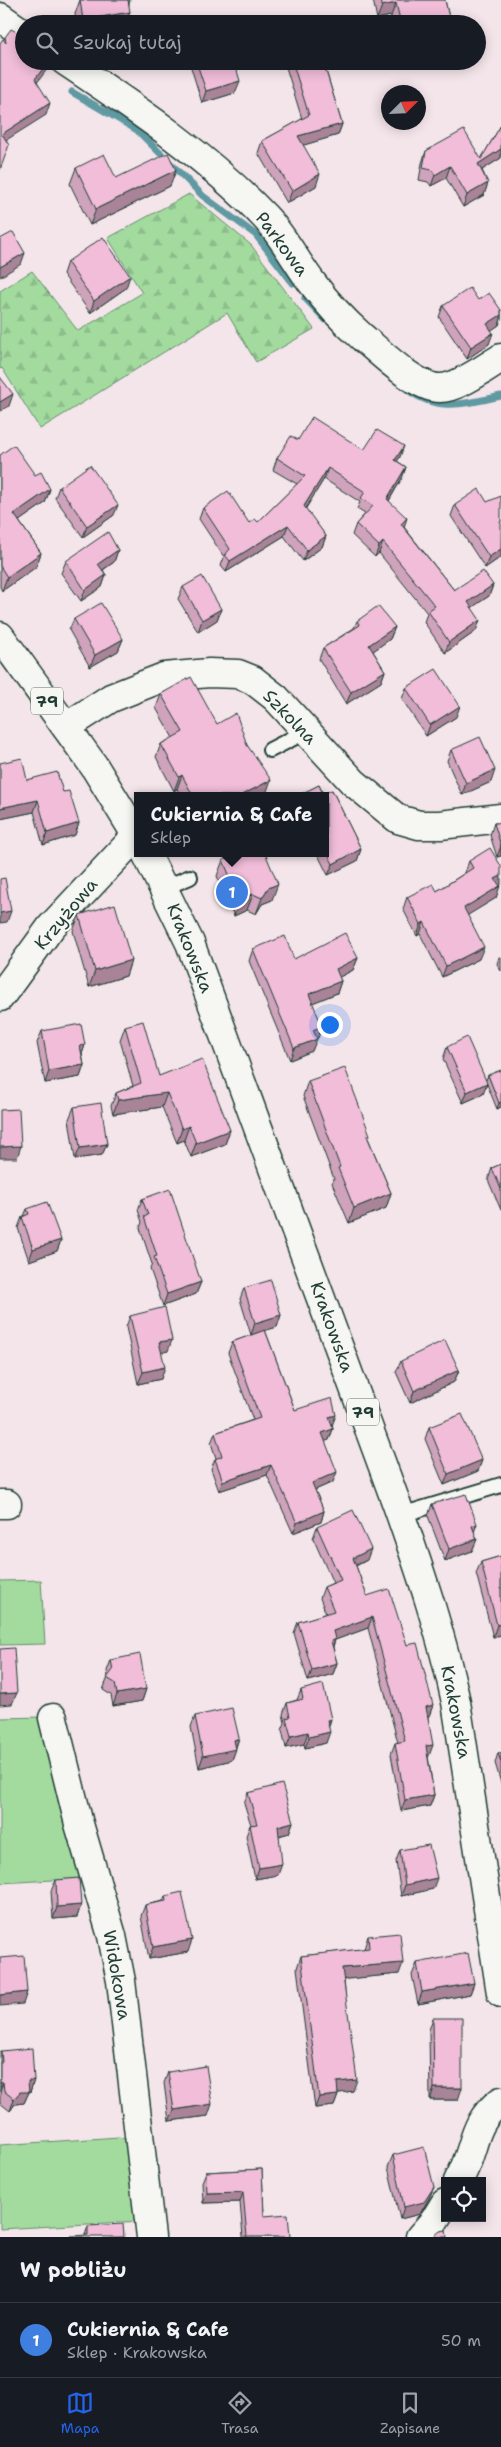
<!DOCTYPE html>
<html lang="pl">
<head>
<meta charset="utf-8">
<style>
	:root { --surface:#171b24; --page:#20242c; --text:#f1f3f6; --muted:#9ea1a6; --line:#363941; --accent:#2563eb }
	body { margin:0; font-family:"Shantell Sans",sans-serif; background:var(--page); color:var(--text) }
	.controls { position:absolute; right:15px; bottom:15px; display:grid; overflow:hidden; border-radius:0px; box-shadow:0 2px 12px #0003 }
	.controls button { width:45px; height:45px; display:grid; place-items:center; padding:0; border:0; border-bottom:1px solid var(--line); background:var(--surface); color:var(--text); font:25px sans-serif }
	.compass { position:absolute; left:381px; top:85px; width:45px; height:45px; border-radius:50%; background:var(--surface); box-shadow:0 2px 12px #0003; rotate:66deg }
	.you { position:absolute; left:329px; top:1024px; width:18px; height:18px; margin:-12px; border:4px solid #fff; border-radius:50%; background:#1a73e8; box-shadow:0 0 0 8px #1a73e833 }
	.badge { display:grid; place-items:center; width:32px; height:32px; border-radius:50%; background:var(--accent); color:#fff; font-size:16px; font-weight:700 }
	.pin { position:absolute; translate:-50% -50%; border:2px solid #fff; box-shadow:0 1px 5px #0006 }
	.popup { position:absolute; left:134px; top:792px; width:195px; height:65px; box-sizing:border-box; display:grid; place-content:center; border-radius:0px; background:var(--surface); filter:drop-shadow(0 1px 4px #0005); font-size:16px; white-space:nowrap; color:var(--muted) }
	.popup b { font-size:19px; color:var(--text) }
	.popup::after { content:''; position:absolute; left:50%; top:100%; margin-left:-10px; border:10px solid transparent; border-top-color:var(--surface) }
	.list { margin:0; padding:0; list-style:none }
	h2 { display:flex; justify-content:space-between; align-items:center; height:65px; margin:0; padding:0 20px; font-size:21px }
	h2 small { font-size:16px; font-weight:400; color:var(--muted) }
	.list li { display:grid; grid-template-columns:32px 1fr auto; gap:15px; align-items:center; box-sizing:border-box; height:75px; padding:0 20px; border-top:1px solid var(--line) }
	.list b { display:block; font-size:19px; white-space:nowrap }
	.list p { margin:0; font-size:16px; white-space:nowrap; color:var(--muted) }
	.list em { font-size:16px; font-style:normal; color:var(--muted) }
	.icon { flex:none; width:28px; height:28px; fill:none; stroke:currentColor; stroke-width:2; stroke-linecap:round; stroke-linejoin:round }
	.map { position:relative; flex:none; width:501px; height:2237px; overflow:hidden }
	.search { position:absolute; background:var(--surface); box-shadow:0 2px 12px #0003; left:15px; right:15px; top:15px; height:55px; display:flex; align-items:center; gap:12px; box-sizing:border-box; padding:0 18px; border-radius:28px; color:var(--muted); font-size:19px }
	.sheet { height:140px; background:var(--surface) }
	nav { display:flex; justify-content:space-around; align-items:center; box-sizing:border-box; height:70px; border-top:1px solid var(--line); background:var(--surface); font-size:14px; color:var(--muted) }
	nav a { display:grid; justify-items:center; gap:2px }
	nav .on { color:var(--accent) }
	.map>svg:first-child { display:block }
	.grass { fill:#a3db9f; stroke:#618c6a }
	.forest { fill:url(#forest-firs); stroke:#618c6a }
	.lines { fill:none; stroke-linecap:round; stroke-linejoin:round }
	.stream { stroke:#5f99a1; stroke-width:7 }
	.lane-casing { stroke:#1f3d34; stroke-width:18 }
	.street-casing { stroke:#1f3d34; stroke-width:31 }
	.primary-casing { stroke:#1f3d34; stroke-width:31 }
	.lane { stroke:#f6f6f2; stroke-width:14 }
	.street { stroke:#f6f6f2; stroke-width:28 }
	.primary { stroke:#f6f6f2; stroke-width:28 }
	.wall { fill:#cfa3bb; stroke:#1f3d34 }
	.shaded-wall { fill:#a98498; stroke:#1f3d34 }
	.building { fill:#f1bdd9; stroke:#1f3d34 }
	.labels { text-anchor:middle; stroke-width:4; stroke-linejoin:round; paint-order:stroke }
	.shield { fill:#f6f6f2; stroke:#60746d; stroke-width:1 }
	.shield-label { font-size:16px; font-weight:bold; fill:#1f3d34 }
	.street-label { font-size:18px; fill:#1f3d34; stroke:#f6f6f2 }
</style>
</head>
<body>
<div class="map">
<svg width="501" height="2237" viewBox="0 0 501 2237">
	<defs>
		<pattern id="forest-firs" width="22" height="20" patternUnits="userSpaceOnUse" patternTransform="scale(1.25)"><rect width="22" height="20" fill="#a3db9f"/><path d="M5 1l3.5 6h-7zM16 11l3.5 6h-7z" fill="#8cbd8a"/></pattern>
	</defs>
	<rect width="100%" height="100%" fill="#f4e5ea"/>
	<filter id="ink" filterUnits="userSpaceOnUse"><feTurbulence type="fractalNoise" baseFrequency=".02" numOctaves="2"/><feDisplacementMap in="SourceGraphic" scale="10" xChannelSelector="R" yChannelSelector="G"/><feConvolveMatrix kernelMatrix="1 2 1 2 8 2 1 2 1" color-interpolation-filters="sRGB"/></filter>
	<g filter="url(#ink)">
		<path class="grass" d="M 41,1580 L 45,1644 L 0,1645 L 0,1581 Z
			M 44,1717 L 89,1878 L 0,1883 L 0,1718 Z
			M 119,2137 L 134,2143 L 141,2221 L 0,2229 L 0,2145 Z"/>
		<path class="forest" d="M 189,194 L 251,245 L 314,329 L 256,362 L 227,313 L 40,429 L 2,368 L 0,369 L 0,291 L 32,271 L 78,331 L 142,293 L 108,238 Z"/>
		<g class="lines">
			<path class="stream" d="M 72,92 L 137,130 L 203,196 L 256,235 L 293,283
				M 305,298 L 326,320
				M 404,387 C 436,413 464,404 501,396"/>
			<defs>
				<path id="lane" d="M 270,750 L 305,732
					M 164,888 L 190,877
					M 401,1515 L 501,1485"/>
				<path id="street" d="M 0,17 L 24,34
					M 65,61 C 135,108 206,155 265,217 C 284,237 296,262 313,284 C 327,303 344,321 362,337 C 380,352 416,388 440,388 C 458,388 486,367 501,358
					M 66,727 L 111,698 L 164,677 L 209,673 L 238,674 L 253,680 L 276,698 L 353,782 L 398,819 L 419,825 L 440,825 L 501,818
					M 0,997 L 51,927 L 137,835
					M 0,1504 L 7,1504
					M 53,1718 L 79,1824 L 112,1936 L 121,1981 L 151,2237
					M 458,2181 C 477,2150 469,2125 501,2101
					M 420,2237 L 434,2221 L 445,2203"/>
				<path id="primary" d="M 0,636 L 94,766 L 138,838
					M 146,853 L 190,943 L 397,1505 C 420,1570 442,1635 456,1702 L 501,1993"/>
			</defs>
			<use href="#lane" class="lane-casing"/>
			<use href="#street" class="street-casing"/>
			<use href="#primary" class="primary-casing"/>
			<use href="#lane" class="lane"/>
			<use href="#street" class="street"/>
			<use href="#primary" class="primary"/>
		</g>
		<path class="wall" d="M 80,0 L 130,0 L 129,4 L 126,24 L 76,24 L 75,14 Z
			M 373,0 L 445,0 L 450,22 L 449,24 L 393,24 L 391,16 L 377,19 Z
			M 189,61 L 234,61 L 235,93 L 202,103 Z
			M 286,61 L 323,61 L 342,124 L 338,135 L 303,145 L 316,186 L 287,203 L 258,153 L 262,141 L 302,119 L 285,64 Z
			M 501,125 L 501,158 L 482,170 L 488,183 L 484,195 L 463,207 L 446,178 L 431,186 L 428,182 L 419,180 L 422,163 L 426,151 L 481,159 Z
			M 76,168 L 116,178 L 176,170 L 170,186 L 90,225 L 70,184 Z
			M 67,262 L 126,288 L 90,313 L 63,274 Z
			M 478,300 L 501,310 L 501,319 L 499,325 L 491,330 L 489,344 L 467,359 L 439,317 L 443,306 Z
			M 298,440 L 364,450 L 400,457 L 397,461 L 406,467 L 402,478 L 389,501 L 404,527 L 454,590 L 493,585 L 489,596 L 472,607 L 476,631 L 445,653 L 424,622 L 427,613 L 379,553 L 375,557 L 352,535 L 356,524 L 365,514 L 357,509 L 360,502 L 324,479 L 305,509 L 326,536 L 322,547 L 303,561 L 284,536 L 226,572 L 221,566 L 224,557 L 199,519 L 203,508 L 249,523 L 258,522 L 297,484 L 273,470 L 277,458 Z
			M 0,455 L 35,475 L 50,489 L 45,503 L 19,521 L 41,553 L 36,567 L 2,591 L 0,587 Z
			M 59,487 L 114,515 L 83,537 L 55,498 Z
			M 455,505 L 501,557 L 485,568 L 451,516 Z
			M 118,550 L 114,562 L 103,570 L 106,575 L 102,587 L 81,601 L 61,573 L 66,561 Z
			M 183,587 L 221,609 L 217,620 L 198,632 L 178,599 Z
			M 74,619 L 123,639 L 118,651 L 90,667 L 69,630 Z
			M 357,621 L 395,627 L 390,639 L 373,651 L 385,671 L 381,682 L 346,704 L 319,659 L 323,648 L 354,628 Z
			M 406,688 L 456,717 L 426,736 L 402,699 Z
			M 161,694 L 217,724 L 247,745 L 266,794 L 262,796 L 181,796 L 177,789 L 174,791 L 156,757 L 161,744 L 173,738 L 156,708 Z
			M 451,750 L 491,782 L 462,795 L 447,761 Z
			M 0,763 L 27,780 L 63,792 L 79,823 L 75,835 L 43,845 L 34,812 L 0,819 Z
			M 319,785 L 323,794 L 332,790 L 361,849 L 357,861 L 328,875 L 317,853 L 326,853 L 326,796 L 298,796 Z
			M 494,823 L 501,823 L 501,856 L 497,857 L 490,835 Z
			M 223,860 L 272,900 L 262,904 L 256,914 L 247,910 L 234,916 L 217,876 Z
			M 469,861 L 501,885 L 499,886 L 496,898 L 467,915 L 479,959 L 442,977 L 420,934 L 417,936 L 403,909 L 407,897 L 437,891 L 465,873 L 465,872 Z
			M 79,915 L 131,960 L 126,976 L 89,987 L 73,931 Z
			M 253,949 L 294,959 L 358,958 L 353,970 L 339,977 L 341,981 L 337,993 L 312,1003 L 322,1026 L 318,1038 L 316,1038 L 312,1051 L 290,1060 L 249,961 Z
			M 499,957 L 501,957 L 501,971 L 497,964 Z
			M 125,1026 L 159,1076 L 230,1130 L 225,1144 L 191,1157 L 184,1140 L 177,1143 L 162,1107 L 113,1114 L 111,1106 L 116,1093 L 133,1086 L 120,1040 Z
			M 42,1031 L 85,1045 L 82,1054 L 84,1065 L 80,1077 L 45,1083 L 37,1043 Z
			M 447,1047 L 486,1080 L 488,1075 L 501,1107 L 497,1109 L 487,1084 L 483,1094 L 463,1103 L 443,1059 Z
			M 308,1081 L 370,1135 L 368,1138 L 391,1193 L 386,1208 L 349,1223 L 332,1183 L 334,1179 L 303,1096 Z
			M 74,1107 L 107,1144 L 102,1155 L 75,1159 L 69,1119 Z
			M 501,1164 L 501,1210 L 488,1180 L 492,1168 Z
			M 142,1199 L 201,1282 L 196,1294 L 163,1306 L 150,1269 L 152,1264 L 140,1228 L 142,1222 L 138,1210 Z
			M 27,1209 L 61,1240 L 57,1251 L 29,1261 L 18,1228 L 22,1217 L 24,1216 Z
			M 244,1288 L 281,1315 L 277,1327 L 265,1330 L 295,1410 L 332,1425 L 333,1429 L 329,1440 L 325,1441 L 333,1482 L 315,1490 L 324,1511 L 321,1522 L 293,1533 L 267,1475 L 219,1491 L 211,1469 L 215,1459 L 216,1458 L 211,1443 L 215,1433 L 253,1420 L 228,1353 L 232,1342 L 257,1333 L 251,1335 L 240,1299 Z
			M 130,1316 L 168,1351 L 161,1352 L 161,1379 L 138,1384 L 126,1327 Z
			M 401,1361 L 459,1370 L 454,1382 L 410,1403 L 396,1372 Z
			M 429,1427 L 482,1460 L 478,1471 L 444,1485 L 425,1439 Z
			M 432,1504 L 474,1533 L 477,1539 L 472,1551 L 445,1561 L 428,1516 Z
			M 317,1527 L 367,1560 L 356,1566 L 367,1596 L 407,1645 L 433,1705 L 429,1716 L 428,1716 L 429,1756 L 428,1756 L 434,1795 L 430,1806 L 401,1811 L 391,1754 L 395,1743 L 398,1743 L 368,1628 L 335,1640 L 333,1647 L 337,1663 L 333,1674 L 308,1681 L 294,1633 L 298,1622 L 326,1614 L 320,1598 L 324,1587 L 333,1583 L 313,1538 Z
			M 501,1556 L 501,1635 L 493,1637 L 476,1573 L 481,1562 Z
			M 111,1660 L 146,1689 L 142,1701 L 113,1706 L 111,1695 L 103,1690 L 108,1677 L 107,1671 Z
			M 301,1690 L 331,1719 L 329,1726 L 326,1743 L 305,1748 L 304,1744 L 286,1748 L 282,1730 L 285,1723 L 283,1714 L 287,1703 L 297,1700 Z
			M 195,1716 L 239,1738 L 232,1760 L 199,1768 L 191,1727 Z
			M 498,1753 L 501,1753 L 501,1783 L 495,1763 Z
			M 248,1793 L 293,1822 L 289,1833 L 279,1836 L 278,1875 L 255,1879 L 246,1836 L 250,1825 L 251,1825 L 244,1803 Z
			M 400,1850 L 433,1889 L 401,1896 L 396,1861 Z
			M 56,1880 L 81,1905 L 77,1917 L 53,1919 L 51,1891 Z
			M 165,1896 L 188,1952 L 149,1959 L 141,1916 L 145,1905 L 163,1901 Z
			M 368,1936 L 399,1974 L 344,1979 L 353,2091 L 338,2093 L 338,2095 L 334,2106 L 315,2108 L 297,1968 L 301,1956 L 364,1949 Z
			M 417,1963 L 474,1983 L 470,1994 L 418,2004 L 412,1975 Z
			M 433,2018 L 458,2100 L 430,2100 L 429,2030 Z
			M 1,2051 L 34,2080 L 30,2092 L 29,2092 L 24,2103 L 15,2104 L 10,2111 L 0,2103 L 0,2053 Z
			M 168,2072 L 208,2116 L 169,2121 L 164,2083 Z
			M 393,2155 L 434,2187 L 429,2198 L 420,2214 L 400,2219 L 388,2167 Z
			M 262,2169 L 264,2216 L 290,2237 L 243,2237 L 240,2202 L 203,2203 L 202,2182 L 206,2172 Z
			M 88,2226 L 124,2237 L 85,2235 Z"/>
		<path class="shaded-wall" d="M 396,3 L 391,16 L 377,19 L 382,6 Z
			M 130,12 L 126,24 L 81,24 L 83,20 Z
			M 49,61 L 52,61 L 50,65 L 31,91 L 35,79 Z
			M 240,81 L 235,93 L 202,103 L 206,91 Z
			M 50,103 L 46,115 L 0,144 L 2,134 Z
			M 342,124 L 338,135 L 294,148 L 298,136 Z
			M 501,149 L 501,158 L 474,175 L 478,164 Z
			M 450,166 L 446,178 L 431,186 L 435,175 Z
			M 176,170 L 170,186 L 90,225 L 96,209 Z
			M 320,174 L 316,186 L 287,203 L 292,191 Z
			M 488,183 L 484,195 L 463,207 L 467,195 Z
			M 25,253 L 21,264 L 0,277 L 0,267 Z
			M 130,276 L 126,288 L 90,313 L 94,301 Z
			M 501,315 L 501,319 L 499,325 L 483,336 L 487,324 Z
			M 493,333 L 489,344 L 467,359 L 471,347 Z
			M 13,394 L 9,406 L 0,411 L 0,402 Z
			M 404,446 L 400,457 L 391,471 L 395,460 Z
			M 406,467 L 402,478 L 383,510 L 387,499 Z
			M 328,468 L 324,479 L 300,518 L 304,506 Z
			M 50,489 L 45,503 L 9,528 L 14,514 Z
			M 118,505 L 114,515 L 83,537 L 87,526 Z
			M 407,518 L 403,530 L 401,524 Z
			M 288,525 L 284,536 L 226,572 L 230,561 Z
			M 326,536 L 322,547 L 303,561 L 307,550 Z
			M 383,542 L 379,553 L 375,557 L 379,546 Z
			M 501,549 L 501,557 L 485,568 L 489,557 Z
			M 118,550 L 114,562 L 94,576 L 98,564 Z
			M 41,553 L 36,567 L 2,591 L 7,577 Z
			M 106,575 L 102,587 L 81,601 L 85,590 Z
			M 493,585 L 489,596 L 464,613 L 468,602 Z
			M 221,609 L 217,620 L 198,632 L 202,620 Z
			M 480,620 L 476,631 L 445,653 L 449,642 Z
			M 395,627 L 390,639 L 365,657 L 369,645 Z
			M 123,639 L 118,651 L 90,667 L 95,655 Z
			M 385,671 L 381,682 L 346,704 L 351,692 Z
			M 460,706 L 456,717 L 426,736 L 430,725 Z
			M 495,770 L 491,782 L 462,795 L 466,783 Z
			M 182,775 L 177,789 L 174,791 L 179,777 Z
			M 271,780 L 266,794 L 262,796 L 240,796 Z
			M 38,800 L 34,812 L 0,819 L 0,808 Z
			M 79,823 L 75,835 L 43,845 L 47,833 Z
			M 501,846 L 501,856 L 497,857 Z
			M 361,849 L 357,861 L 328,875 L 333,864 Z
			M 501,876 L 501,885 L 491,891 L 495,879 Z
			M 278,884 L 272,900 L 262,904 L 256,914 L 262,898 L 268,888 Z
			M 500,886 L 496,898 L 460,920 L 464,908 Z
			M 253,894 L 247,910 L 234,916 L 240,900 Z
			M 11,911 L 7,922 L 0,923 L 0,913 Z
			M 424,922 L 420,934 L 417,936 L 421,924 Z
			M 484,947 L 479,959 L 442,977 L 446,966 Z
			M 358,958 L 353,970 L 332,981 L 336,969 Z
			M 131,960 L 126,976 L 89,987 L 95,971 Z
			M 341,981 L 337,993 L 305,1006 L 309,994 Z
			M 322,1026 L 318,1038 L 308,1041 L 313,1030 Z
			M 317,1039 L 312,1051 L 290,1060 L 294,1048 Z
			M 85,1045 L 81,1057 L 80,1046 Z
			M 84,1065 L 80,1077 L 45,1083 L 49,1071 Z
			M 487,1083 L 483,1094 L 463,1103 L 467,1092 Z
			M 167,1093 L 162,1107 L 113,1114 L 118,1100 Z
			M 501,1102 L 501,1107 L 497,1109 L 499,1103 Z
			M 189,1126 L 184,1140 L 177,1143 L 182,1129 Z
			M 230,1130 L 225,1144 L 191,1157 L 196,1143 Z
			M 107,1144 L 102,1155 L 75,1159 L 80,1148 Z
			M 21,1146 L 17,1158 L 0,1158 L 0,1147 Z
			M 391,1193 L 386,1208 L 349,1223 L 354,1208 Z
			M 61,1240 L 57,1251 L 29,1261 L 33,1249 Z
			M 201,1282 L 196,1294 L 163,1306 L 167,1294 Z
			M 281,1315 L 277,1327 L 251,1335 L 255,1323 Z
			M 172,1340 L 168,1351 L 155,1354 L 159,1342 Z
			M 165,1367 L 161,1379 L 138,1384 L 143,1372 Z
			M 459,1370 L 454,1382 L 410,1403 L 414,1391 Z
			M 336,1415 L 332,1426 L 329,1417 Z
			M 333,1429 L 329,1440 L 318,1444 L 322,1433 Z
			M 482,1460 L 478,1471 L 444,1485 L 448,1474 Z
			M 271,1465 L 267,1475 L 219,1491 L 223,1481 Z
			M 337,1472 L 333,1482 L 308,1493 L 312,1483 Z
			M 324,1511 L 321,1522 L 293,1533 L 297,1523 Z
			M 477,1524 L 473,1535 L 472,1526 Z
			M 477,1539 L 472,1551 L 445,1561 L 449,1549 Z
			M 371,1549 L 367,1560 L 348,1569 L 353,1558 Z
			M 372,1617 L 368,1628 L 335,1640 L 331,1650 L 327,1652 L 333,1631 Z
			M 501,1624 L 501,1635 L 493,1637 L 497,1625 Z
			M 337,1663 L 333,1674 L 308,1681 L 312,1670 Z
			M 146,1689 L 142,1701 L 113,1706 L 117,1694 Z
			M 17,1693 L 12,1704 L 0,1705 L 0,1694 Z
			M 433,1705 L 429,1716 L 422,1718 L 426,1707 Z
			M 331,1719 L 327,1731 L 327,1720 Z
			M 308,1732 L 304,1744 L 286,1748 L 291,1736 Z
			M 330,1732 L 326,1743 L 305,1748 L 309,1737 Z
			M 239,1738 L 235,1749 L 236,1749 L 232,1760 L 199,1768 L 203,1756 Z
			M 433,1745 L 429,1756 L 422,1757 L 426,1746 Z
			M 434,1795 L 430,1806 L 401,1811 L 405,1800 Z
			M 293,1822 L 289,1833 L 274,1837 L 278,1826 Z
			M 282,1864 L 278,1875 L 255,1879 L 259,1868 Z
			M 437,1878 L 433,1889 L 401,1896 L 405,1885 Z
			M 81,1905 L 77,1917 L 53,1919 L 57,1907 Z
			M 192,1940 L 188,1952 L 149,1959 L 153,1947 Z
			M 403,1963 L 399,1974 L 338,1980 L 342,1968 Z
			M 474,1983 L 470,1994 L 418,2004 L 422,1992 Z
			M 27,1992 L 23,2004 L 0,2006 L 0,1995 Z
			M 34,2080 L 30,2092 L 29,2092 L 24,2103 L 15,2104 L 10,2111 L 14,2099 L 28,2081 Z
			M 357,2080 L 353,2091 L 333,2094 L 337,2082 Z
			M 3,2082 L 0,2092 L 0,2083 Z
			M 434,2088 L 462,2088 L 458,2100 L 430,2100 Z
			M 338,2095 L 334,2106 L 315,2108 L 319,2097 Z
			M 212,2104 L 208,2116 L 169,2121 L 174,2110 Z
			M 434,2187 L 429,2198 L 420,2214 L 400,2219 L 404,2207 Z
			M 243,2192 L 240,2202 L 203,2203 L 207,2193 Z"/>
		<path class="building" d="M 80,0 L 128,0 L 130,12 L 83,20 Z
			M 381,0 L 445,0 L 450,22 L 442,24 L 401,24 L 396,3 L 382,6 Z
			M 11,29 L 24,36 L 24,61 L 49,61 L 35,79 L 50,103 L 2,134 L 9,145 L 0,170 L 0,43 L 3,39 L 6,43 L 5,37 Z
			M 196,61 L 234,61 L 240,81 L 206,91 Z
			M 292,61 L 323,61 L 342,124 L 298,136 L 320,174 L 292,191 L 262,141 L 309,115 Z
			M 501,125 L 501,149 L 478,164 L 488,183 L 467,195 L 450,166 L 435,175 L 432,170 L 423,168 L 426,151 L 464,130 L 481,159 Z
			M 168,153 L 176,170 L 96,209 L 76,168 L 104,154 L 116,178 Z
			M 13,232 L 25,253 L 0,267 L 0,239 Z
			M 103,237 L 130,276 L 94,301 L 67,262 Z
			M 470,288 L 478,300 L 489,293 L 501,310 L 501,315 L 487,324 L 493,333 L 471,347 L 443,306 Z
			M 0,377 L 13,394 L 0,402 Z
			M 312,417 L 364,450 L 377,430 L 404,446 L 395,460 L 406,467 L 387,499 L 407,518 L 401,524 L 454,590 L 483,571 L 493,585 L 468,602 L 480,620 L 449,642 L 428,611 L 435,606 L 383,542 L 379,546 L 356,524 L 373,506 L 361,498 L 365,492 L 328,468 L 304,506 L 326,536 L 307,550 L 288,525 L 230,561 L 225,555 L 230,549 L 203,508 L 228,491 L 249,523 L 255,519 L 258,522 L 305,476 L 277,458 L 291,436 L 298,440 Z
			M 14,445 L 35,475 L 41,472 L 50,489 L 14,514 L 41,553 L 7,577 L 0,566 L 0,455 Z
			M 90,465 L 118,505 L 87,526 L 59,487 Z
			M 479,489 L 487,502 L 501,496 L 501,522 L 500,522 L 501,524 L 501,549 L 489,557 L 455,505 Z
			M 108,532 L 118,550 L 98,564 L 106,575 L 85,590 L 66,561 Z
			M 202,576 L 221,609 L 202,620 L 183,587 Z
			M 101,603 L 123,639 L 95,655 L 74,619 Z
			M 378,606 L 395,627 L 369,645 L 385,671 L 351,692 L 323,648 L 360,625 L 357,621 Z
			M 436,669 L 460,706 L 430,725 L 406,688 Z
			M 191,677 L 217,724 L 236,713 L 247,745 L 271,780 L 240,796 L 193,796 L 182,775 L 179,777 L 161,744 L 183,732 L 161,694 Z
			M 480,737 L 495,770 L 466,783 L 451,750 Z
			M 22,758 L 27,780 L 57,772 L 63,792 L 69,791 L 79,823 L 47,833 L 38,800 L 0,808 L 0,763 Z
			M 319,785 L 323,794 L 332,790 L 361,849 L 333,864 L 326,850 L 326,796 L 299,795 Z
			M 494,823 L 501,823 L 501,846 Z
			M 490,848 L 501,866 L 501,876 L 495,879 L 500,886 L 464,908 L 484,947 L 446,966 L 424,922 L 421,924 L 407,897 L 433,884 L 437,891 L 473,868 L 469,861 Z
			M 238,853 L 265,853 L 278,884 L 268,888 L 262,898 L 253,894 L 240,900 L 223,860 Z
			M 5,878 L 11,911 L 0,913 L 0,879 Z
			M 115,904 L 131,960 L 95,971 L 79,915 Z
			M 345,933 L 358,958 L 336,969 L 341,981 L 309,994 L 322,1026 L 313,1030 L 317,1039 L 294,1048 L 253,949 L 285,936 L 294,959 Z
			M 143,1021 L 159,1076 L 202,1059 L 230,1130 L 196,1143 L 189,1126 L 182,1129 L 167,1093 L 118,1100 L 116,1093 L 141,1083 L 125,1026 Z
			M 81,1024 L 85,1045 L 80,1046 L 84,1065 L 49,1071 L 42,1031 Z
			M 467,1037 L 487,1083 L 467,1092 L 447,1047 Z
			M 345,1068 L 370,1135 L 367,1136 L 391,1193 L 354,1208 L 338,1168 L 340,1167 L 308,1081 Z
			M 501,1070 L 501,1102 L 499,1103 L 488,1075 Z
			M 101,1103 L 107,1144 L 80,1148 L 74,1107 Z
			M 19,1109 L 21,1146 L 0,1147 L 0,1110 Z
			M 501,1164 L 501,1189 L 492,1168 Z
			M 170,1189 L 201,1282 L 167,1294 L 154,1257 L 157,1256 L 144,1217 L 148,1215 L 142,1199 Z
			M 47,1202 L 61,1240 L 33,1249 L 22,1217 L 29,1214 L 27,1209 Z
			M 271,1280 L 281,1315 L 255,1323 L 244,1288 Z
			M 165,1307 L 172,1340 L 159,1342 L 165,1367 L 143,1372 L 130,1316 Z
			M 265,1330 L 295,1410 L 332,1398 L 336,1415 L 329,1417 L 333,1429 L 322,1433 L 337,1472 L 312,1483 L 324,1511 L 297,1523 L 271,1465 L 223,1481 L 215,1459 L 222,1456 L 215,1433 L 260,1418 L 232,1342 Z
			M 445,1340 L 459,1370 L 414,1391 L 401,1361 Z
			M 462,1414 L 482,1460 L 448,1474 L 429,1427 Z
			M 466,1494 L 477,1524 L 472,1526 L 477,1539 L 449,1549 L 432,1504 Z
			M 353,1510 L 371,1549 L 353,1558 L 367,1596 L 389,1589 L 407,1645 L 417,1643 L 433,1705 L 426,1707 L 433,1745 L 426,1746 L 434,1795 L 405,1800 L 395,1743 L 405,1741 L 372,1617 L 333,1631 L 335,1639 L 331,1641 L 337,1663 L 312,1670 L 298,1622 L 334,1611 L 324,1587 L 341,1580 L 317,1527 Z
			M 501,1556 L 501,1624 L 497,1625 L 481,1562 Z
			M 14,1648 L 17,1693 L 0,1694 L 0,1649 Z
			M 140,1654 L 146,1689 L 117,1694 L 115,1683 L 107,1678 L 113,1670 L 111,1660 Z
			M 323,1684 L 331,1719 L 327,1720 L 330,1732 L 309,1737 L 308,1732 L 291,1736 L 286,1718 L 290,1717 L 287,1703 L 303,1699 L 301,1690 Z
			M 232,1708 L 239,1738 L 234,1740 L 236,1749 L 203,1756 L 195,1716 Z
			M 498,1753 L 501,1753 L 501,1762 Z
			M 282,1784 L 293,1822 L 278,1826 L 282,1864 L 259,1868 L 250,1825 L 257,1824 L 248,1793 Z
			M 429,1845 L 437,1878 L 405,1885 L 400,1850 Z
			M 79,1878 L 81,1905 L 57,1907 L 56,1880 Z
			M 182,1892 L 192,1940 L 153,1947 L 145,1905 L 166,1901 L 165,1896 Z
			M 400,1933 L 403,1963 L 342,1968 L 357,2080 L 337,2082 L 338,2095 L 319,2097 L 301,1956 L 369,1948 L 368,1936 Z
			M 468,1953 L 474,1983 L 422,1992 L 417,1963 Z
			M 24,1956 L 27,1992 L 0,1995 L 0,1958 Z
			M 433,2018 L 462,2018 L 462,2088 L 434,2088 Z
			M 32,2048 L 34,2080 L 28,2081 L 29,2092 L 20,2092 L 14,2099 L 4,2091 L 3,2082 L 0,2083 L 0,2062 L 2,2062 L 1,2051 Z
			M 206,2066 L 212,2104 L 174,2110 L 168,2072 Z
			M 424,2147 L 434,2187 L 424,2202 L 404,2207 L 393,2155 Z
			M 262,2169 L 264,2216 L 288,2214 L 290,2237 L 247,2237 L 243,2192 L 207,2193 L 206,2172 Z
			M 123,2224 L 124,2237 L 71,2237 L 71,2236 L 88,2235 L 88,2226 Z
			M 446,2230 L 447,2237 L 433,2237 L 440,2231 Z"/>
	</g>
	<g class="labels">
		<g class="shield">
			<rect x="31" y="687.5" width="32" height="27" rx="4"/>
			<rect x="347" y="1398.5" width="32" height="27" rx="4"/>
		</g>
		<g class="shield-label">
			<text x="47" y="707">79</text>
			<text x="363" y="1418">79</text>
		</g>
		<g class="street-label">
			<text transform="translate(282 244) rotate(53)" y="6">Parkowa</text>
			<text transform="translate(290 717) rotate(46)" y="6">Szkolna</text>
			<text transform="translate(66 914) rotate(-50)" y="6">Krzyżowa</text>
			<text transform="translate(190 948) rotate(68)" y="6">Krakowska</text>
			<text transform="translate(332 1327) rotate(70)" y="6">Krakowska</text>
			<text transform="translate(456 1712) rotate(79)" y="6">Krakowska</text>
			<text transform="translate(117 1975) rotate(80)" y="6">Widokowa</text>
		</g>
	</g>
</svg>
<div class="controls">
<button><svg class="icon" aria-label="locate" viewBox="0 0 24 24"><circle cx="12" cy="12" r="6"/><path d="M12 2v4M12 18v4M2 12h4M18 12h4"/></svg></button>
</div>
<svg class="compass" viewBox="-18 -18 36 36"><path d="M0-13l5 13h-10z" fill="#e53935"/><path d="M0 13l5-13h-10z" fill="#9ea1a6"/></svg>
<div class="you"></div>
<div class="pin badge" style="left:232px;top:892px;background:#3f7fe0">1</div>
<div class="popup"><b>Cukiernia &amp; Cafe</b>Sklep</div>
<div class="search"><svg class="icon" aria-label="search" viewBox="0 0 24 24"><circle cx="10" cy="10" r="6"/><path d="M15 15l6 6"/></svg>Szukaj tutaj</div>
</div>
<section class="sheet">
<h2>W pobliżu<small></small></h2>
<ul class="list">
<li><span class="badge" style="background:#3f7fe0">1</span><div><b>Cukiernia &amp; Cafe</b><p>Sklep · Krakowska</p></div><em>50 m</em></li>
</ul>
</section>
<nav>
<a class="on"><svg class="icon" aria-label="map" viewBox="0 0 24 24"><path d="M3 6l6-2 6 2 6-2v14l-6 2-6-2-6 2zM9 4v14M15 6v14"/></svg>Mapa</a>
<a><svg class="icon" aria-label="directions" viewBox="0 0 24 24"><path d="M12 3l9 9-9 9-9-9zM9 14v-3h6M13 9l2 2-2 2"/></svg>Trasa</a>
<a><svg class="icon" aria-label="saved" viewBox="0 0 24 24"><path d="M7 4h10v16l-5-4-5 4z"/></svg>Zapisane</a>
</nav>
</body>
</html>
